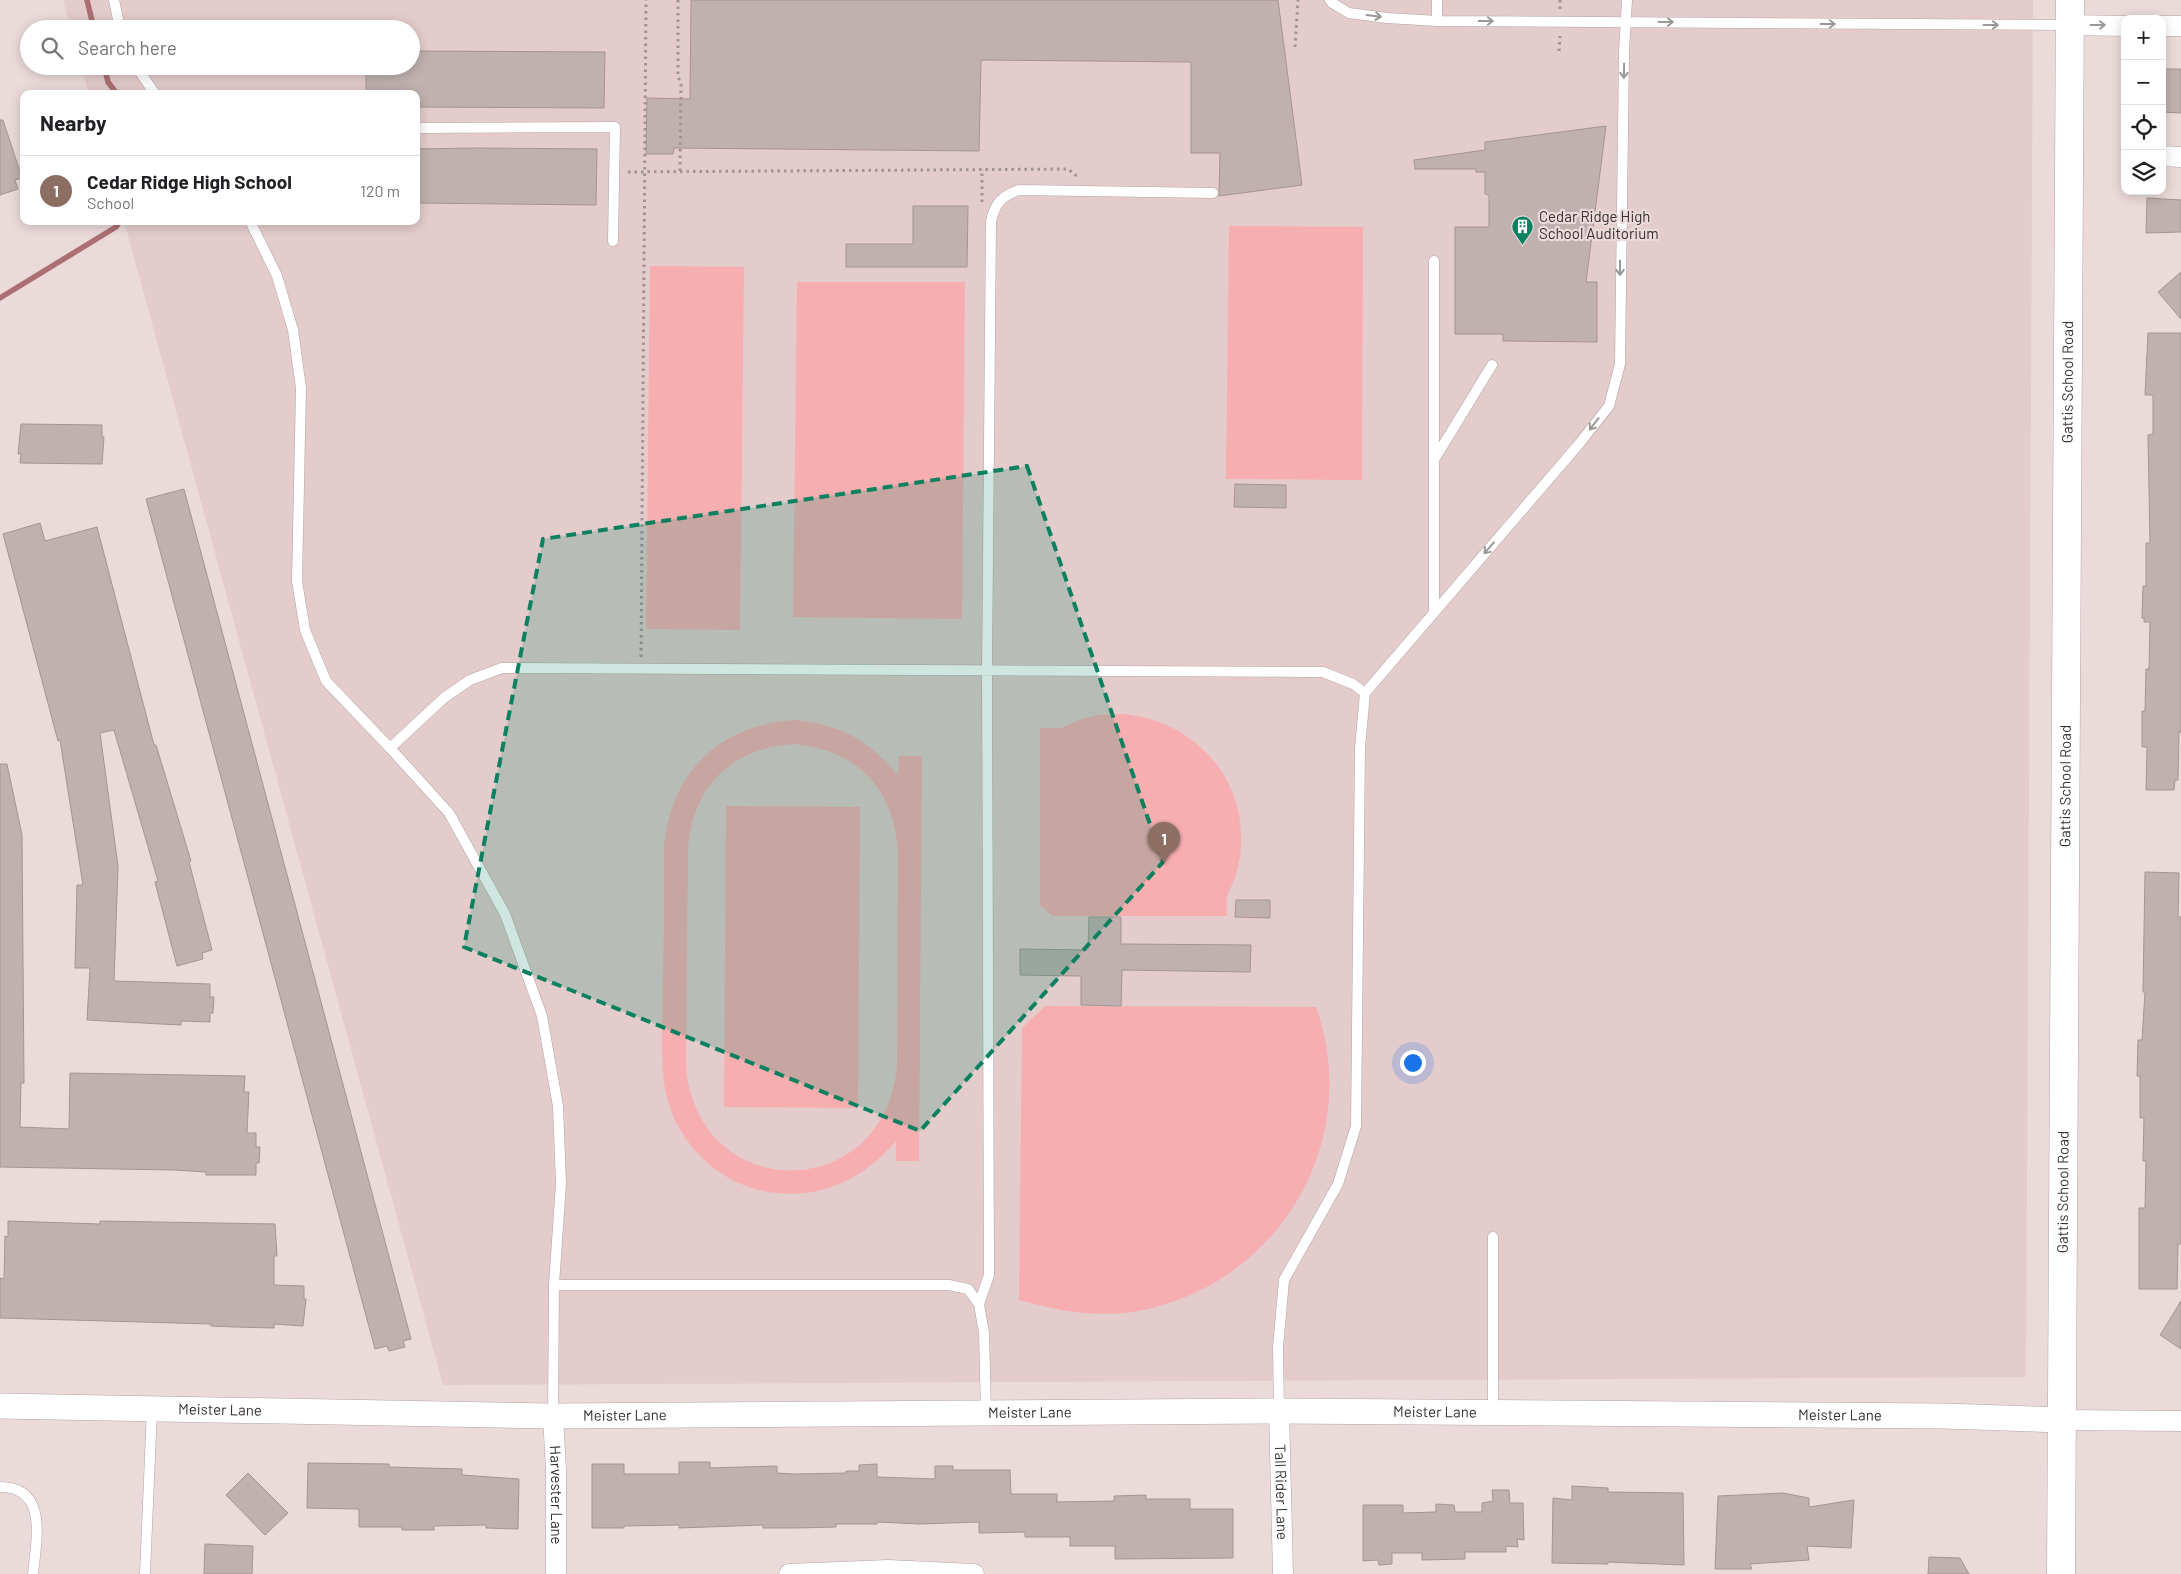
<!DOCTYPE html>
<html lang="en">
<head>
<meta charset="utf-8">
<style>
	:root { --surface:#fff; --page:#f2f2f2; --text:#202124; --muted:#757577; --line:#e0e0e0; --accent:#ea580c }
	body { margin:0; font-family:Barlow,sans-serif; background:var(--page); color:var(--text) }
	.controls { position:absolute; right:15px; top:15px; display:grid; overflow:hidden; border-radius:10px; box-shadow:0 2px 12px #0003 }
	.controls button { width:45px; height:45px; display:grid; place-items:center; padding:0; border:0; border-bottom:1px solid var(--line); background:var(--surface); color:var(--text); font:25px sans-serif }
	.you { position:absolute; left:1412px; top:1062px; width:18px; height:18px; margin:-12px; border:4px solid #fff; border-radius:50%; background:#1a73e8; box-shadow:0 0 0 8px #1a73e833 }
	.badge { display:grid; place-items:center; width:32px; height:32px; border-radius:50%; background:var(--accent); color:#fff; font-size:16px; font-weight:700 }
	.pin { position:absolute; translate:-50% -41px; filter:drop-shadow(0 1px 2px #0008) }
	.pin::after { content:''; position:absolute; top:26px; width:18px; height:15px; background:inherit; clip-path:polygon(0 0,100% 0,50% 100%) }
	.list { margin:0; padding:0; list-style:none }
	h2 { display:flex; justify-content:space-between; align-items:center; height:65px; margin:0; padding:0 20px; font-size:21px }
	h2 small { font-size:16px; font-weight:400; color:var(--muted) }
	.list li { display:grid; grid-template-columns:32px 1fr auto; gap:15px; align-items:center; box-sizing:border-box; height:70px; padding:0 20px; border-top:1px solid var(--line) }
	.list b { display:block; font-size:19px; white-space:nowrap }
	.list p { margin:0; font-size:16px; white-space:nowrap; color:var(--muted) }
	.list em { font-size:16px; font-style:normal; color:var(--muted) }
	.icon { flex:none; width:28px; height:28px; fill:none; stroke:currentColor; stroke-width:2; stroke-linecap:round; stroke-linejoin:round }
	.map { position:relative; flex:none; width:2181px; height:1574px; overflow:hidden }
	.search { position:absolute; background:var(--surface); box-shadow:0 2px 12px #0003; left:20px; top:20px; width:400px; height:55px; display:flex; align-items:center; gap:12px; box-sizing:border-box; padding:0 18px; border-radius:28px; color:var(--muted); font-size:19px }
	.panel { position:absolute; background:var(--surface); box-shadow:0 2px 12px #0003; left:20px; top:90px; width:400px; height:135px; border-radius:10px }
	.map>svg:first-child { display:block }
	.built { fill:#e4cbcc }
	.green { fill:#f7aeb1; fill-rule:evenodd }
	.lines { fill:none; stroke-linecap:round; stroke-linejoin:round }
	.stream { stroke:#ac7074; stroke-width:5.5 }
	.building { fill:#c0b0b0; stroke:#a49494 }
	.service-casing { stroke:#b3a3a4; stroke-width:11 }
	.minor-casing { stroke:#b3a3a4; stroke-width:21 }
	.tertiary-casing { stroke:#b3a3a4; stroke-width:26 }
	.secondary-casing { stroke:#b3a3a4; stroke-width:29 }
	.path { stroke:#9f9393; stroke-width:3; stroke-dasharray:2.5 4; stroke-linecap:butt }
	.service { stroke:#fff; stroke-width:10 }
	.minor { stroke:#fff; stroke-width:20 }
	.tertiary { stroke:#fff; stroke-width:25 }
	.secondary { stroke:#fff; stroke-width:28 }
	.oneway { stroke:#9b9898 }
	.marked { fill:#0c815f; fill-opacity:0.2; stroke:#0c815f; stroke-width:4; stroke-dasharray:10 6; stroke-linejoin:round }
	.labels { text-anchor:middle; stroke-width:4.5; stroke-linejoin:round; paint-order:stroke }
	.poi-label { font-size:15px; fill:#373131; stroke:#ebdada; text-anchor:start }
	.street-label { font-size:15px; fill:#373131; stroke:#ebdada }
</style>
</head>
<body>
<div class="map">
<svg width="2181" height="1574" viewBox="0 0 2181 1574">
	<rect width="100%" height="100%" fill="#ebdada"/>
	<path class="built" d="M 63,0 L 2033,0 L 2026,1377 L 443,1385 L 124,221 L 416,221 L 416,94 L 89,94 L 81,66 L 411,66 L 411,29 L 71,29 Z"/>
	<path class="green" d="M 1229,226 L 1363,227 L 1362,480 L 1226,479 Z
		M 650,266 L 744,267 L 740,630 L 646,629 Z
		M 797,282 L 965,282 L 962,619 L 793,617 Z
		M 1121,714 C 1188,718 1244,773 1241,842 C 1241,855 1238,870 1233,883 C 1231,887 1228,892 1227,897 C 1226,903 1227,910 1227,916 L 1052,916 L 1040,905 L 1040,728 L 1061,728 L 1081,719 L 1099,715 Z
		M 795,720 C 842,725 868,740 898,775 L 899,756 L 922,756 L 919,1161 L 896,1161 L 896,1141 C 865,1177 825,1198 777,1193 C 719,1188 671,1139 664,1082 C 660,1049 663,1014 663,980 C 664,936 664,892 664,848 C 671,772 718,725 795,720 ZM 794,744 C 857,750 894,788 898,851 L 897,1066 C 884,1207 694,1204 686,1064 L 688,848 C 693,786 732,748 794,744 Z
		M 726,806 L 860,807 L 858,1108 L 724,1107 Z
		M 1045,1006 L 1316,1007 C 1364,1142 1278,1285 1138,1311 C 1097,1318 1058,1311 1019,1300 L 1022,1028 Z"/>
	<g class="lines">
		<path class="stream" d="M 87,0 L 94,29
			M 104,66 L 108,82 L 117,94
			M 0,298 L 116,227 L 120,221"/>
	</g>
	<path class="building" d="M 691,0 L 1278,0 L 1302,185 L 1219,196 L 1220,153 L 1191,153 L 1191,62 L 981,60 L 979,151 L 674,148 L 673,154 L 646,154 L 647,98 L 690,99 Z
		M 411,51 L 605,52 L 604,108 L 416,107 L 416,94 L 366,94 L 366,66 L 411,66 Z
		M 2162,69 L 2181,69 L 2181,113 L 2162,112 Z
		M 0,120 L 3,120 L 22,178 L 15,180 L 18,189 L 0,195 Z
		M 1606,126 L 1586,282 L 1597,282 L 1597,342 L 1503,341 L 1503,334 L 1455,334 L 1455,227 L 1489,227 L 1489,195 L 1485,194 L 1485,172 L 1476,172 L 1476,169 L 1415,169 L 1414,160 L 1485,150 L 1485,142 Z
		M 475,148 L 597,149 L 596,205 L 416,203 L 416,149 Z
		M 2147,198 L 2181,200 L 2181,232 L 2146,233 Z
		M 913,206 L 968,206 L 967,267 L 846,267 L 846,244 L 913,244 Z
		M 2181,272 L 2181,319 L 2158,292 Z
		M 2148,333 L 2181,333 L 2181,732 L 2179,732 L 2178,780 L 2175,780 L 2174,790 L 2146,790 L 2147,747 L 2142,747 L 2142,711 L 2145,711 L 2146,669 L 2149,669 L 2150,622 L 2144,622 L 2144,618 L 2142,618 L 2143,586 L 2146,586 L 2146,543 L 2150,543 L 2148,435 L 2153,434 L 2153,395 L 2145,395 Z
		M 21,424 L 102,425 L 102,437 L 104,437 L 102,464 L 20,463 L 21,454 L 18,454 Z
		M 1235,484 L 1286,485 L 1286,508 L 1234,507 Z
		M 184,489 L 411,1339 L 403,1341 L 405,1347 L 389,1351 L 387,1346 L 375,1349 L 146,499 Z
		M 40,523 L 45,541 L 97,527 L 154,745 L 156,745 L 191,861 L 189,862 L 212,950 L 202,953 L 203,959 L 177,966 L 155,882 L 158,881 L 114,730 L 100,733 L 118,866 L 114,981 L 210,984 L 210,997 L 214,997 L 213,1013 L 210,1013 L 210,1022 L 181,1021 L 181,1025 L 161,1024 L 87,1020 L 90,968 L 75,968 L 77,885 L 83,885 L 60,740 L 58,741 L 3,534 Z
		M 0,764 L 7,764 L 22,835 L 24,1083 L 21,1083 L 20,1127 L 69,1129 L 70,1073 L 245,1076 L 244,1092 L 249,1092 L 247,1133 L 256,1133 L 256,1147 L 260,1147 L 259,1163 L 256,1163 L 256,1175 L 206,1175 L 206,1172 L 174,1170 L 0,1167 Z
		M 2145,872 L 2179,873 L 2178,917 L 2181,917 L 2181,1244 L 2178,1244 L 2177,1289 L 2139,1289 L 2139,1208 L 2145,1208 L 2146,1161 L 2143,1161 L 2144,1118 L 2140,1118 L 2140,1076 L 2137,1076 L 2138,1040 L 2142,1040 L 2145,992 L 2143,992 Z
		M 1236,900 L 1270,900 L 1270,918 L 1235,917 Z
		M 1089,917 L 1121,917 L 1121,944 L 1251,945 L 1250,972 L 1122,970 L 1121,1006 L 1081,1005 L 1081,976 L 1020,975 L 1020,949 L 1088,950 Z
		M 8,1221 L 100,1224 L 100,1221 L 275,1224 L 277,1256 L 274,1256 L 274,1285 L 304,1286 L 304,1299 L 306,1299 L 303,1326 L 274,1324 L 274,1328 L 234,1327 L 211,1326 L 211,1324 L 0,1318 L 0,1278 L 4,1279 L 5,1236 L 8,1237 Z
		M 2181,1301 L 2181,1349 L 2160,1335 Z
		M 679,1462 L 710,1462 L 710,1468 L 777,1466 L 777,1473 L 794,1474 L 846,1473 L 846,1471 L 859,1471 L 859,1465 L 877,1464 L 877,1477 L 935,1479 L 935,1466 L 953,1466 L 953,1470 L 1010,1470 L 1011,1494 L 1057,1494 L 1057,1502 L 1114,1501 L 1114,1496 L 1146,1495 L 1146,1499 L 1190,1499 L 1190,1509 L 1233,1509 L 1233,1558 L 1115,1559 L 1115,1546 L 1070,1546 L 1070,1537 L 1025,1537 L 1025,1532 L 979,1533 L 979,1522 L 920,1524 L 877,1522 L 877,1524 L 836,1524 L 836,1527 L 795,1528 L 763,1528 L 763,1525 L 679,1528 L 679,1525 L 624,1526 L 624,1528 L 592,1528 L 592,1464 L 624,1464 L 624,1474 L 679,1474 Z
		M 308,1463 L 389,1464 L 389,1467 L 462,1469 L 462,1475 L 519,1479 L 518,1529 L 486,1528 L 486,1525 L 434,1526 L 434,1530 L 402,1530 L 402,1527 L 359,1527 L 359,1509 L 307,1508 Z
		M 248,1473 L 288,1513 L 265,1535 L 226,1495 Z
		M 1572,1486 L 1608,1488 L 1608,1492 L 1683,1493 L 1684,1565 L 1608,1562 L 1608,1564 L 1552,1563 L 1553,1498 L 1572,1500 Z
		M 1492,1490 L 1509,1490 L 1510,1503 L 1523,1503 L 1524,1540 L 1517,1539 L 1518,1547 L 1506,1546 L 1506,1552 L 1465,1552 L 1465,1559 L 1422,1560 L 1422,1553 L 1392,1553 L 1392,1564 L 1379,1565 L 1378,1560 L 1363,1561 L 1363,1505 L 1403,1505 L 1403,1513 L 1436,1512 L 1436,1504 L 1454,1505 L 1455,1512 L 1482,1512 L 1482,1503 L 1493,1501 Z
		M 1783,1493 L 1809,1498 L 1809,1507 L 1854,1500 L 1851,1548 L 1807,1546 L 1809,1560 L 1750,1564 L 1752,1569 L 1715,1569 L 1718,1496 Z
		M 205,1544 L 253,1546 L 252,1574 L 204,1574 Z
		M 1929,1557 L 1960,1558 L 1969,1574 L 1928,1574 Z"/>
	<g class="lines">
		<defs>
			<path id="service" d="M 114,0 L 120,29
				M 1330,0 L 1332,3 L 1349,13 L 1387,18 L 1437,21 L 2069,25
				M 1437,21 L 1437,0
				M 136,66 L 155,94
				M 416,128 L 615,127 L 613,241
				M 250,221 L 277,276 L 293,330 L 301,388 L 297,581 L 305,630 L 326,681 L 390,748
				M 1434,460 L 1492,365
				M 1434,612 L 1434,261
				M 1493,1237 L 1493,1412
				M 554,1285 L 949,1285 L 968,1289 L 979,1304 L 984,1333 L 986,1412
				M 979,1304 L 989,1275 L 987,670 L 991,221 C 995,204 1001,196 1019,190 L 1213,193
				M 1279,1411 L 1278,1347 L 1284,1280 L 1338,1184 L 1356,1126 L 1360,748 L 1365,693 L 1579,444 L 1609,406 L 1620,364 L 1624,51 L 1627,0
				M 553,1416 L 554,1285 L 561,1183 L 558,1106 L 542,1016 L 505,914 L 449,813 L 390,748 L 445,697 L 470,680 L 502,668 L 1323,672 L 1353,684 L 1365,693
				M 0,1487 C 49,1487 36,1541 33,1574
				M 145,1574 L 152,1409"/>
			<g id="minor">
				<path d="M 2070,25 L 2125,26"/>
				<path d="M 2162,26 L 2181,26"/>
				<path d="M 2162,156 L 2181,157"/>
				<path id="s1" d="M 1279,1411 L 1283,1574"/>
				<path id="s2" d="M 553,1416 L 556,1470 L 556,1574"/>
				<path d="M 2061,1420 L 2181,1421"/>
				<path d="M 789,1574 L 888,1570 L 974,1574"/>
			</g>
			<g id="tertiary">
				<path id="s3" d="M 0,1406 L 553,1416 L 1279,1411 L 1944,1416 L 2061,1420"/>
			</g>
			<g id="secondary">
				<path id="s4" d="M 2061,1574 L 2070,0"/>
			</g>
		</defs>
		<use href="#service" class="service-casing"/>
		<use href="#minor" class="minor-casing"/>
		<use href="#tertiary" class="tertiary-casing"/>
		<use href="#secondary" class="secondary-casing"/>
		<path class="path" d="M 678,0 L 678,76 L 681,85 L 680,172
			M 1560,9 L 1560,0
			M 1295,47 L 1298,0
			M 1559,51 L 1560,36
			M 628,172 L 1068,169 L 1078,177
			M 982,202 L 982,169
			M 641,657 L 646,0"/>
		<use href="#service" class="service"/>
		<use href="#minor" class="minor"/>
		<use href="#tertiary" class="tertiary"/>
		<use href="#secondary" class="secondary"/>
	</g>
	<defs><path id="oneway-shaft" d="M-6 0H5M1.5-3L5.5 0L1.5 3" fill="none" stroke-width="1.6" stroke-linecap="round" stroke-linejoin="round" transform="scale(1.25)"/></defs>
	<g class="oneway">
		<use href="#oneway-shaft" transform="translate(1374 16) rotate(7)"/>
		<use href="#oneway-shaft" transform="translate(1486 21)"/>
		<use href="#oneway-shaft" transform="translate(1666 22)"/>
		<use href="#oneway-shaft" transform="translate(1828 24)"/>
		<use href="#oneway-shaft" transform="translate(1991 25)"/>
		<use href="#oneway-shaft" transform="translate(2098 25)"/>
		<use href="#oneway-shaft" transform="translate(1624 71) rotate(91)"/>
		<use href="#oneway-shaft" transform="translate(1620 268) rotate(90)"/>
		<use href="#oneway-shaft" transform="translate(1594 424) rotate(128)"/>
		<use href="#oneway-shaft" transform="translate(1489 548) rotate(131)"/>
	</g>
	<path class="marked" d="M 1027,466 L 1163,862 L 920,1131 L 464,947 L 543,539 Z"/>
	<defs>
		<symbol id="building-pin" viewBox="-11 -11 22 30"><path d="M0 17L-7.5 6A9.5 9.5 0 1 1 7.5 6Z" fill="#0c815f" stroke="#ebdada"/><path d="M-4-6H4V6H1V3H-1V6H-4ZM-2.5-4.3h1.7v1.8h-1.7ZM.8-4.3h1.7v1.8H.8ZM-2.5-1h1.7V.8h-1.7ZM.8-1h1.7V.8H.8Z" fill="#fff"/></symbol>
	</defs>
	<g fill-rule="evenodd">
		<use href="#building-pin" x="1510" y="214" width="25" height="34"/>
	</g>
	<g class="labels">
		<g class="poi-label">
			<text x="1539" y="222">Cedar Ridge High<tspan x="1539" dy="17">School Auditorium</tspan></text>
		</g>
		<g class="street-label">
			<text dy="5" stroke="none"><textPath href="#s4" startOffset="1192">Gattis School Road</textPath></text>
			<text dy="5" stroke="none"><textPath href="#s4" startOffset="788">Gattis School Road</textPath></text>
			<text dy="5" stroke="none"><textPath href="#s4" startOffset="382">Gattis School Road</textPath></text>
			<text dy="5" stroke="none"><textPath href="#s3" startOffset="220">Meister Lane</textPath></text>
			<text dy="5" stroke="none"><textPath href="#s3" startOffset="1435">Meister Lane</textPath></text>
			<text dy="5" stroke="none"><textPath href="#s3" startOffset="1030">Meister Lane</textPath></text>
			<text dy="5" stroke="none"><textPath href="#s3" startOffset="1840">Meister Lane</textPath></text>
			<text dy="5" stroke="none"><textPath href="#s3" startOffset="625">Meister Lane</textPath></text>
			<text dy="5" stroke="none"><textPath href="#s1" startOffset="81">Tall Rider Lane</textPath></text>
			<text dy="5" stroke="none"><textPath href="#s2" startOffset="79">Harvester Lane</textPath></text>
		</g>
	</g>
</svg>
<div class="controls">
<button>+</button>
<button>−</button>
<button><svg class="icon" aria-label="locate" viewBox="0 0 24 24"><circle cx="12" cy="12" r="6"/><path d="M12 2v4M12 18v4M2 12h4M18 12h4"/></svg></button>
<button><svg class="icon" aria-label="layers" viewBox="0 0 24 24"><path d="M12 4l9 5-9 5-9-5zM3 14l9 5 9-5"/></svg></button>
</div>
<div class="you"></div>
<div class="pin badge" style="left:1164px;top:863px;background:#8d6e63">1</div>
<div class="search"><svg class="icon" aria-label="search" viewBox="0 0 24 24"><circle cx="10" cy="10" r="6"/><path d="M15 15l6 6"/></svg>Search here</div>
<section class="panel">
<h2>Nearby<small></small></h2>
<ul class="list">
<li><span class="badge" style="background:#8d6e63">1</span><div><b>Cedar Ridge High School</b><p>School</p></div><em>120 m</em></li>
</ul>
</section>
</div>
</body>
</html>
